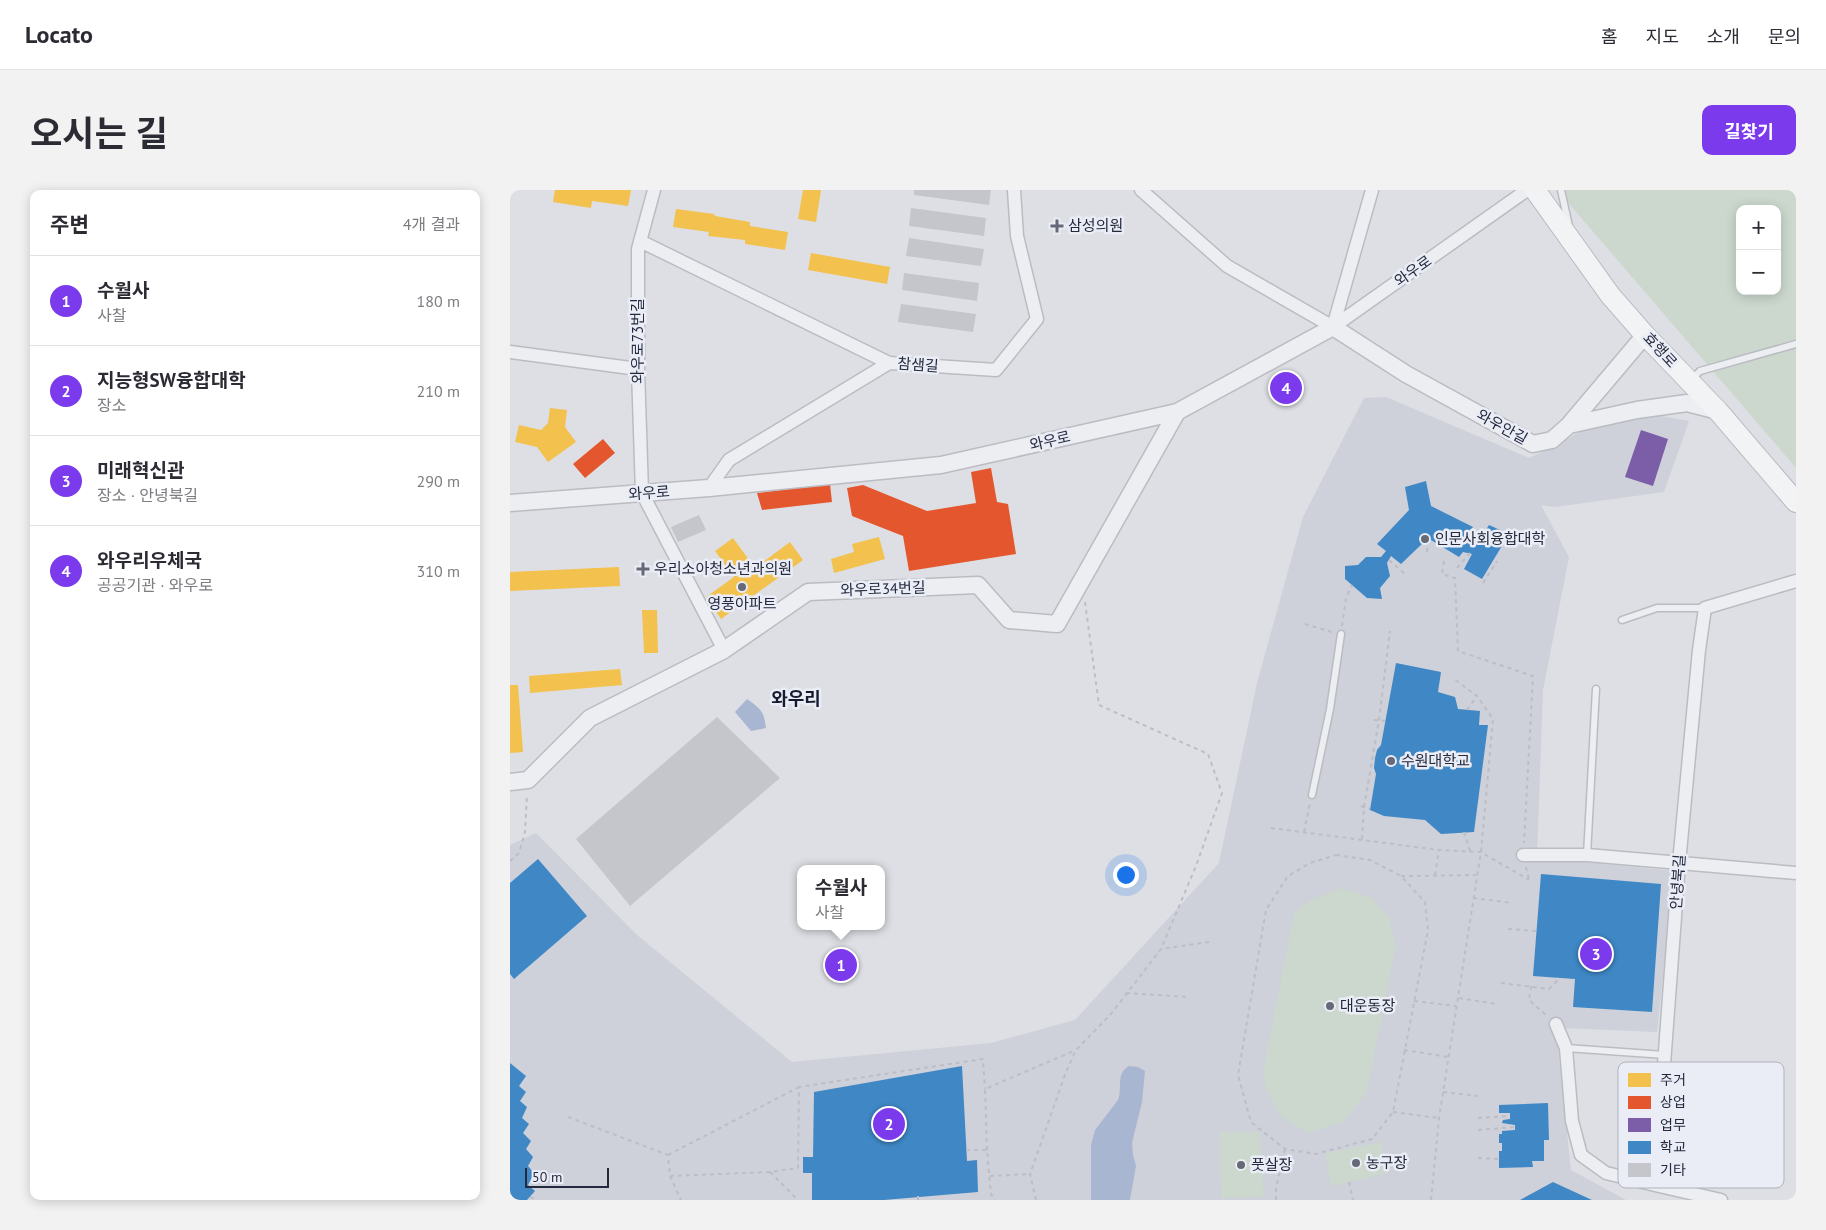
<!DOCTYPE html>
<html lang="ko">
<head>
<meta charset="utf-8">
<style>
	:root { --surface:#fff; --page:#f2f2f3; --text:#2b2b33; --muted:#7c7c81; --line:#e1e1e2; --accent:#7c3aed }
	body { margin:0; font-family:"PT Sans","Noto Sans KR",sans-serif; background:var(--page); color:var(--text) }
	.controls { position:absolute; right:15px; top:15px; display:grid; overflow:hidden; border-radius:10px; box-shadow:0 2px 12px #0003 }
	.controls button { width:45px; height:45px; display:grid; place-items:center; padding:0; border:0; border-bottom:1px solid var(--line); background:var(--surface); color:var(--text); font:25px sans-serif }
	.scale { position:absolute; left:15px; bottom:12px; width:84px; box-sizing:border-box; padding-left:5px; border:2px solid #24293e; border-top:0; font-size:14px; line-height:18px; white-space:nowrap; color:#24293e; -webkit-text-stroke:4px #eaedf5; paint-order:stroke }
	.you { position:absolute; left:615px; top:684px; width:18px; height:18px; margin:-12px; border:4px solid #fff; border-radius:50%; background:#1a73e8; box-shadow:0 0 0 8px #1a73e833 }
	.badge { display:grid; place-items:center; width:32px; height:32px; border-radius:50%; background:var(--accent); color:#fff; font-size:16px; font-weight:700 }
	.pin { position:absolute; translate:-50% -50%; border:2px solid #fff; box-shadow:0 1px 5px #0006 }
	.popup { position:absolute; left:287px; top:675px; width:88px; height:65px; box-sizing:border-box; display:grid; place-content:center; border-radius:10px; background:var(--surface); filter:drop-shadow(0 1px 4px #0005); font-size:16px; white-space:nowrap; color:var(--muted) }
	.popup b { font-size:19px; color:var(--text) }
	.popup::after { content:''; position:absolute; left:50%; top:100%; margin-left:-10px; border:10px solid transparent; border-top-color:var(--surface) }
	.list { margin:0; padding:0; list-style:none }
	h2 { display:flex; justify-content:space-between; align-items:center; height:65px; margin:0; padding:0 20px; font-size:21px }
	h2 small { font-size:16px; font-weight:400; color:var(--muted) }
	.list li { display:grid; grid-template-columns:32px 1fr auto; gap:15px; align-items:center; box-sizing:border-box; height:90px; padding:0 20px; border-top:1px solid var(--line) }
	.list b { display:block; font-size:19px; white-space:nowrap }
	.list p { margin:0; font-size:16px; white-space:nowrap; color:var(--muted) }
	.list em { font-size:16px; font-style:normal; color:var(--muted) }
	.map { position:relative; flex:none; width:1286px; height:1010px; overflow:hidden; border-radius:10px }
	header { display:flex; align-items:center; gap:30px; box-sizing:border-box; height:70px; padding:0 25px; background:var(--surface); border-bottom:1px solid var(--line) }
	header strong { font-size:24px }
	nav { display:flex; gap:28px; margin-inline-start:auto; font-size:18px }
	.intro { display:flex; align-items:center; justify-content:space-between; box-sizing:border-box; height:120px; padding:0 30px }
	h1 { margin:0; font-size:35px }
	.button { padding:12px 22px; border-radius:10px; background:var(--accent); color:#fff; font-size:18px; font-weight:700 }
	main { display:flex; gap:30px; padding:0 30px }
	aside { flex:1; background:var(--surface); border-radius:10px; box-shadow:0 2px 12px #0003 }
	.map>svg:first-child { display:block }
	.built { fill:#ced0da }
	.green { fill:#ccd8cd; fill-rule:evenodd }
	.water { fill:#a9b6d2 }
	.homes { fill:#f2c14e }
	.shops { fill:#e4572e }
	.offices { fill:#7b5ea7 }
	.schools { fill:#3f88c5 }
	.building { fill:#c5c6cc }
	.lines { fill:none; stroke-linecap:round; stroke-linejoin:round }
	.service-casing { stroke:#bbbcc2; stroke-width:9 }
	.minor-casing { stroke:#bbbcc2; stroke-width:15 }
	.tertiary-casing { stroke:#bbbcc2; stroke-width:19 }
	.primary-casing { stroke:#babcc2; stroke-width:22 }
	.path { stroke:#bdbec4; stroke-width:2; stroke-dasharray:4 4; stroke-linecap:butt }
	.service { stroke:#edeef1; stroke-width:6 }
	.minor { stroke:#edeef1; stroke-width:12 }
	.tertiary { stroke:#edeef1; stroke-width:16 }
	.primary { stroke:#f2f3f5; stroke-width:20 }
	.poi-dot { fill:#656978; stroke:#eaedf5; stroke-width:2 }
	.labels { text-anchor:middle; stroke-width:5; stroke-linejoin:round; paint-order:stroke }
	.poi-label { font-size:15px; fill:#24293e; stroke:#eaedf5; text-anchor:start }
	.street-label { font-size:15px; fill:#24293e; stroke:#eaedf5 }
	.quarter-label { font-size:18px; font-weight:bold; fill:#161b2f; stroke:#eaedf5 }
	.key { fill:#eaedf5; stroke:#afb2be; stroke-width:1 }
	.key-label { font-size:14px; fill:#24293e }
</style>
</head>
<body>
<header>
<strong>Locato</strong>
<nav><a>홈</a><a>지도</a><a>소개</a><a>문의</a></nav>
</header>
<div class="intro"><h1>오시는 길</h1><a class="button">길찾기</a></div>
<main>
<aside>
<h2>주변<small>4개 결과</small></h2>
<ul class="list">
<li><span class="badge">1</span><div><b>수월사</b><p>사찰</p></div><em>180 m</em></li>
<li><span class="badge">2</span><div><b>지능형SW융합대학</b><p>장소</p></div><em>210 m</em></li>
<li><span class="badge">3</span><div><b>미래혁신관</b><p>장소 · 안녕북길</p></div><em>290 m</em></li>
<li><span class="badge">4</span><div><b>와우리우체국</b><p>공공기관 · 와우로</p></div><em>310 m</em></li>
</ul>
</aside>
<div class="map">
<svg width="1286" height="1010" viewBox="0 0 1286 1010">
	<rect width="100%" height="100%" fill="#dedfe4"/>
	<path class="built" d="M 876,207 L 1019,268 L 1041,258 L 1082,235 L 1146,225 L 1179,231 L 1154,302 L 1045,317 L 1031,315 L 1059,367 L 1033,500 L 1027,667 L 1164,681 L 1147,842 L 1052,838 L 1048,858 L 1061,980 L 1116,1010 L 0,1010 L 0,655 L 26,643 L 127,745 L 282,872 L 481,853 L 565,830 L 709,673 L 747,493 L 793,327 L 854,208 Z"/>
	<path class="green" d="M 1048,0 L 1286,0 L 1286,278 L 1049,2 ZM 1230,19 L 1267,19 L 1267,101 L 1230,101 Z
		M 832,698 L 862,708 L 879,728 L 886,755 L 857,902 L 833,932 L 798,943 L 769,925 L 755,898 L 754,876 L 784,723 L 799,711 Z
		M 710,942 L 750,942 L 754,1007 L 711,1008 Z
		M 871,952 L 878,983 L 821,996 L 815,963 Z"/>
	<path class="water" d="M 237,509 C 251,519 254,521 256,538 L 241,541 L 225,522 Z
		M 619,876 L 628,877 L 635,881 L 632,912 L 622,953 L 623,965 L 626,976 L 620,1010 L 581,1010 L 581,955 L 585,940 L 608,910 C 613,898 605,884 619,876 Z"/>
	<path class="homes" d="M 45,0 L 121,0 L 118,16 L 82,11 L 81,18 L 43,12 Z
		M 293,0 L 311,0 L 306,32 L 288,29 Z
		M 166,19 L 204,24 L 205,26 L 240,32 L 240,36 L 278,42 L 275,60 L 235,54 L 235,50 L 198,46 L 199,42 L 163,37 Z
		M 301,63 L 380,77 L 377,94 L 298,80 Z
		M 40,218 L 57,220 L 55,237 L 66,252 L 38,272 L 27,257 L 5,252 L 9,235 L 31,240 L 38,233 Z
		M 369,347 L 375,369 L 324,383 L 321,369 L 344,362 L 342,354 Z
		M 223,348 L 245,378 L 280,352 L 293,370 L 211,429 L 196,407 L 224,387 L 205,361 Z
		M 109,377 L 110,396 L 0,401 L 0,382 Z
		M 132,420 L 147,420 L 148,463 L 134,463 Z
		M 110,479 L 112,495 L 20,503 L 19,486 Z
		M 0,495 L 8,495 L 13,562 L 0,563 Z"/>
	<path class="shops" d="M 93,249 L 105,263 L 75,288 L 63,274 Z
		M 481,278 L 487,312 L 498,314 L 506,364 L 399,381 L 393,346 L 342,326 L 337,298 L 353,295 L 417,321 L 466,313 L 461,282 Z
		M 320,294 L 322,312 L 252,320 L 247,303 Z"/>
	<path class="offices" d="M 1131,240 L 1158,249 L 1143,296 L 1115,287 Z"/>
	<path class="schools" d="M 916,291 L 921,316 L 963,337 L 956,347 L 967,354 L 979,335 L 999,344 L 972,389 L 954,379 L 962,364 L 953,362 L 949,367 L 921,350 L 918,352 L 915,351 L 891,374 L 881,366 L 877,373 L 880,386 L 870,398 L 872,409 L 857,408 L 835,389 L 835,376 L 848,375 L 856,367 L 871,367 L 876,361 L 867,354 L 899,320 L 895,297 Z
		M 886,473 L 931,482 L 928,502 L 945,507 L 948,519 L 970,521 L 969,535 L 978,535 L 964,642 L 931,644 L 915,630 L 874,626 L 860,620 L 866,584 L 864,578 L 865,568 L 867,560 L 871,555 Z
		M 28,669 L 77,726 L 4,789 L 0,784 L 0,693 Z
		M 1031,684 L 1151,694 L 1142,822 L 1063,817 L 1065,789 L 1023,786 Z
		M 0,873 L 16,886 L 9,896 L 16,902 L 10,911 L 17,917 L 12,928 L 19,934 L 13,943 L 21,951 L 16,959 L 23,967 L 18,976 L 24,983 L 18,995 L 25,1001 L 17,1010 L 0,1010 Z
		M 452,876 L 457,971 L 467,970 L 468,1002 L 374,1010 L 302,1010 L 302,983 L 293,983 L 293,967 L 303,967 L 304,902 Z
		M 1038,913 L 1039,950 L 1034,950 L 1034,971 L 1022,971 L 1023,977 L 989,978 L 989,961 L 992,961 L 992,953 L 989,953 L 989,944 L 992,944 L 992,941 L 1005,940 L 1005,935 L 992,933 L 993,930 L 1000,929 L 1000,923 L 989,923 L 989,915 Z
		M 1043,992 L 1082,1010 L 1010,1010 Z"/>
	<path class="building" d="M 404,0 L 481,0 L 479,15 L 404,5 Z
		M 401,18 L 476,28 L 474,46 L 399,36 Z
		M 399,48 L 474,59 L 471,76 L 396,66 Z
		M 394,83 L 469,93 L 467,111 L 392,100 Z
		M 391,114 L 466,124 L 463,142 L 388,132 Z
		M 189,325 L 196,340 L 168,352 L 161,337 Z
		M 207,527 L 270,588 L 120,716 L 66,649 Z"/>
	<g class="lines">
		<defs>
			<path id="service" d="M 1051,0 L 1059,36
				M 1182,189 L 1190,181 L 1286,154
				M 1112,430 L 1147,418 L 1195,418
				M 802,605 L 820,519 L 831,444
				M 1077,665 L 1086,499
				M 1056,858 L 1155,865"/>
			<path id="minor" d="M 144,0 L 128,59 L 128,179 L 132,303 L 214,460
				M 631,0 L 717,76 L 823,137
				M 130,51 L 379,173 L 486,180 L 527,129 L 507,46 L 504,0
				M 823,137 L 1017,0
				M 823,137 L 862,0
				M 0,162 L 128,179
				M 199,298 L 219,270 L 379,173
				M 1013,665 L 1077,665 L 1286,683
				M 1046,834 L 1056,858 L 1062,931 L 1071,965 L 1096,983 L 1145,995
				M 1211,1010 L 1145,995 L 1169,673 L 1189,460 L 1195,418 L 1286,391"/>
			<path id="tertiary" d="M 1059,235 L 1127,220 L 1177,213 L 1208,221
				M 0,313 L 199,298 L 431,275 L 667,222 L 823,137 L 896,184 L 1023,254 L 1042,250 L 1059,235 L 1135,145
				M 0,592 L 18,590 L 80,528 L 214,460 L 298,402 L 468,395 L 499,430 L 547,434 L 667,222"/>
			<path id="primary" d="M 1025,0 L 1100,105 L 1135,145 L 1208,221 L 1286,312"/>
		</defs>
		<use href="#service" class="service-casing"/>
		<use href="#minor" class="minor-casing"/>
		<use href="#tertiary" class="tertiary-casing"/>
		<use href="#primary" class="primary-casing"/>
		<path class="path" d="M 917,362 L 918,352
			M 879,370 L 896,385
			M 934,371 L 932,384 L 945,388 L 948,461 L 1023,486 L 1014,653
			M 947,378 L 960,363
			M 973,393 L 987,371
			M 575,412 L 589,515 L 698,564 L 712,603 L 686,676 L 651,759
			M 795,434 L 822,442
			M 832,436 L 836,408 L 842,395
			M 957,520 L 967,506
			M 864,530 L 875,531
			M 851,616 L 860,619
			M 761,638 L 929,660 L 971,662 L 1019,690
			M 794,642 L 800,613
			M 954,642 L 960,661
			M 852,649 L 854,617 L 869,530 L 880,441
			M 826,665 L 860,670 L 891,686 L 915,712 L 918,740 L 883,922 L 862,949 L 806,964 L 775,959 L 741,932 L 728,885 L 756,720 L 778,686 L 800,673 Z
			M 0,671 L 9,663 L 15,642 L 17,605
			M 1016,677 L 1019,690
			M 925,685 L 929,660
			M 891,686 L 966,685
			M 963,708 L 1002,713
			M 998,739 L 1027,741
			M 991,793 L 1039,799 L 1050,788
			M 1021,796 L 1019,810 L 1037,826
			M 616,803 L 678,807
			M 949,808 L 986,814
			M 904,811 L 946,816
			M 894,860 L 939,867
			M 933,902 L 968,906
			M 883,922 L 929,928
			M 58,927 L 158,965 L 160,986 L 260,982 L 288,978 L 289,897 L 473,869 L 475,899
			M 968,928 L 1000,926
			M 968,940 L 1005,937
			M 456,960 L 477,960 L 481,1004 L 485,1010
			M 477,960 L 475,899 L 566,860
			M 158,965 L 289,897
			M 968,968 L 989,969
			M 260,982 L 288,1010
			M 160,986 L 171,1010
			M 480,986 L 520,984
			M 839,992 L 843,1010
			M 408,1006 L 408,1010
			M 20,1007 L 27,1010
			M 526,1010 L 520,984 L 556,882 L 566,860 L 601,824 L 651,759 L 699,752
			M 766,1010 L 766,998 L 775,959
			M 921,1010 L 929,928 L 971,662 L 983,529 L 967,506 L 943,488"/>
		<use href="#service" class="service"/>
		<use href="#minor" class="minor"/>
		<use href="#tertiary" class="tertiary"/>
		<use href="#primary" class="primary"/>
	</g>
	<g class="poi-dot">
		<path d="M544.5 28.5h5v5h5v5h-5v5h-5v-5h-5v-5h5z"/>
		<circle cx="915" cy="349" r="5"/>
		<path d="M130.5 371.5h5v5h5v5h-5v5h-5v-5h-5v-5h5z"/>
		<circle cx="232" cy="397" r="5"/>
		<circle cx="881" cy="571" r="5"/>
		<circle cx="820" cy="816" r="5"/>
		<circle cx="846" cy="973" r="5"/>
		<circle cx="731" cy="975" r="5"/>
	</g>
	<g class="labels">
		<g class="poi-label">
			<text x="558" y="41">삼성의원</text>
			<text x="925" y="354">인문사회융합대학</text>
			<text x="144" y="384">우리소아청소년과의원</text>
			<text x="232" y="419" text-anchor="middle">영풍아파트</text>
			<text x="891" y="576">수원대학교</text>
			<text x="830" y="821">대운동장</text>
			<text x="856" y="978">농구장</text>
			<text x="741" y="980">풋살장</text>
		</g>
		<g class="street-label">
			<text transform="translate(903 81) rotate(-35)" y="5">와우로</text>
			<text transform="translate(128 151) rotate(-90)" y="5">와우로73번길</text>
			<text transform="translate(1150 160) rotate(47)" y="5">효행로</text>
			<text transform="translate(408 175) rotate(4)" y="5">참샘길</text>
			<text transform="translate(992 237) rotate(29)" y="5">와우안길</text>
			<text transform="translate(540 251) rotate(-13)" y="5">와우로</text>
			<text transform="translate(139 303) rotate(-4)" y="5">와우로</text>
			<text transform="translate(373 399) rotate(-2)" y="5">와우로34번길</text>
			<text transform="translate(1168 692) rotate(-86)" y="5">안녕북길</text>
		</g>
		<g class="quarter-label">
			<text x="286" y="515">와우리</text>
		</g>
	</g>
	<rect x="1108" y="872" width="166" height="126" rx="8" class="key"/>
	<rect x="1118" y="883" width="23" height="14" fill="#f2c14e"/>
	<rect x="1118" y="906" width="23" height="13" fill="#e4572e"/>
	<rect x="1118" y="928" width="23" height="14" fill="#7b5ea7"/>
	<rect x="1118" y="951" width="23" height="13" fill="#3f88c5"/>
	<rect x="1118" y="973" width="23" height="14" fill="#c5c6cc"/>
	<g class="key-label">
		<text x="1150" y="895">주거</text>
		<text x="1150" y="917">상업</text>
		<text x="1150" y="940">업무</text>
		<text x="1150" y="962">학교</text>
		<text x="1150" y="985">기타</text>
	</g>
</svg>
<div class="controls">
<button>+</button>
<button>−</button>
</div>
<div class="scale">50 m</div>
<div class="you"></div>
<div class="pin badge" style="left:331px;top:775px">1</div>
<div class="popup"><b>수월사</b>사찰</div>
<div class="pin badge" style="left:379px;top:934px">2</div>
<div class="pin badge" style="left:1086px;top:764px">3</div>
<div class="pin badge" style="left:776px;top:198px">4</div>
</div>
</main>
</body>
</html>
